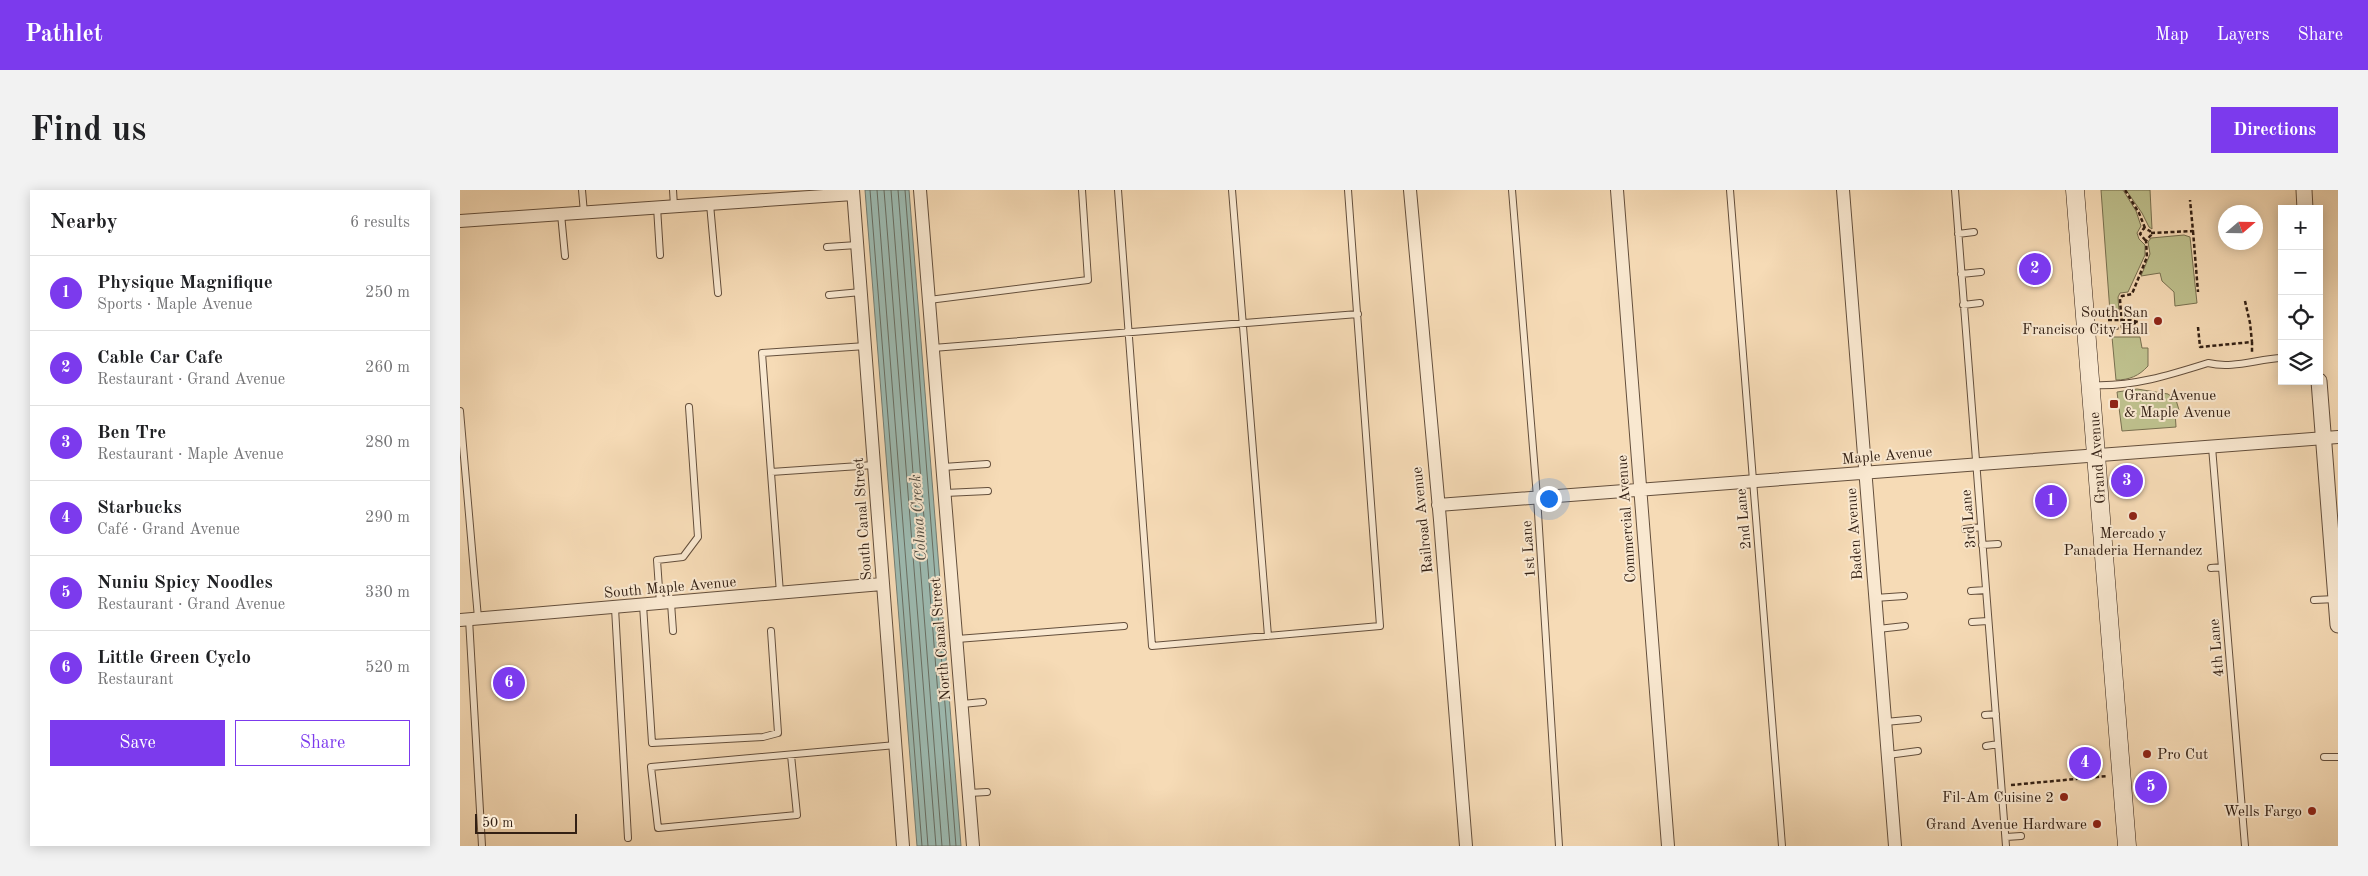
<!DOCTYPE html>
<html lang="en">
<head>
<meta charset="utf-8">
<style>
	:root { --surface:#fff; --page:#f2f2f2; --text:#202124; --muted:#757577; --line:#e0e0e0; --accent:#7c3aed }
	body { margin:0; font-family:"Old Standard TT",serif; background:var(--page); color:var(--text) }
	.controls { position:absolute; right:15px; top:15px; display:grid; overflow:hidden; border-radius:0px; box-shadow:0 2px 12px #0003 }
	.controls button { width:45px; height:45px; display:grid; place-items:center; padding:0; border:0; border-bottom:1px solid var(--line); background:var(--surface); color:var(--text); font:25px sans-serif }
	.compass { position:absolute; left:1758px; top:15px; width:45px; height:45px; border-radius:50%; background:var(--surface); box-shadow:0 2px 12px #0003; rotate:70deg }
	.scale { position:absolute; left:15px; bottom:12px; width:102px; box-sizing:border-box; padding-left:5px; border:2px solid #332014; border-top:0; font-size:14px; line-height:18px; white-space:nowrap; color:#332014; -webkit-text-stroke:4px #f9e8d0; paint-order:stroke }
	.you { position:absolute; left:1088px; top:308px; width:18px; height:18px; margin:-12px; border:4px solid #fff; border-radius:50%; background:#1a73e8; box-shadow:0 0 0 8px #1a73e833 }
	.badge { display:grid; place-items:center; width:32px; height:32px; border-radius:50%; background:var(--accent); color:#fff; font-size:16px; font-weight:700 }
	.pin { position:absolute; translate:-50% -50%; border:2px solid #fff; box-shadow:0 1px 5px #0006 }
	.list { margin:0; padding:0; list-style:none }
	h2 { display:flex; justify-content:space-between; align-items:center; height:65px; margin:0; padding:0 20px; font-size:21px }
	h2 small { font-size:16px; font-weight:400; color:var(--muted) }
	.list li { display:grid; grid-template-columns:32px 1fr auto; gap:15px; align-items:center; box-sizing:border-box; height:75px; padding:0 20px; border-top:1px solid var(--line) }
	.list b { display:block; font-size:19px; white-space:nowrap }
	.list p { margin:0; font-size:16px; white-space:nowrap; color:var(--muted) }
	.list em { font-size:16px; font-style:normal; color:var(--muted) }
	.actions { display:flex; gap:10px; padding:15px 20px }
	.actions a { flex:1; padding:11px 0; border:1px solid var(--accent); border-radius:0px; text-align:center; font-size:18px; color:var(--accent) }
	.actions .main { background:var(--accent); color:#fff }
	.icon { flex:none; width:28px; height:28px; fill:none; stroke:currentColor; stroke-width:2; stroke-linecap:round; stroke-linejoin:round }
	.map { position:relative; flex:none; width:1878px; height:656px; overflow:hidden; border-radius:0px }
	header { display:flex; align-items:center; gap:30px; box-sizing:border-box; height:70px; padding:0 25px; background:var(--accent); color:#fff }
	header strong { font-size:24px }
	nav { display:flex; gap:28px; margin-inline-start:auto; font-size:18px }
	.intro { display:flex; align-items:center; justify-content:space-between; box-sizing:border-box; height:120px; padding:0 30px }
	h1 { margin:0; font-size:35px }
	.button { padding:12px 22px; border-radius:0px; background:var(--accent); color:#fff; font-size:18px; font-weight:700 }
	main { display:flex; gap:30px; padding:0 30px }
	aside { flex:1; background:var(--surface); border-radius:0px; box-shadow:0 2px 12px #0003 }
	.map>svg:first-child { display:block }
	.green { fill:#bec08d; stroke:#787050 }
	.water { fill:#9dbbb2; stroke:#737d73 }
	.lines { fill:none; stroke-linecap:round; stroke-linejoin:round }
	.shore { stroke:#686e63; stroke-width:1 }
	.service-casing { stroke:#644f3c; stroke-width:8 }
	.minor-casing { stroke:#644f3c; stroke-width:14 }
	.tertiary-casing { stroke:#644f3c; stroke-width:17 }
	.secondary-casing { stroke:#332014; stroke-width:19 }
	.path { stroke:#332014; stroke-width:2.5; stroke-dasharray:4 2.5; stroke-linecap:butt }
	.service { stroke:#f9e8d0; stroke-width:6 }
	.minor { stroke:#f9e8d0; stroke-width:12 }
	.tertiary { stroke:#f9e8d0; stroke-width:15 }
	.secondary { stroke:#f9e8d0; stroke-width:18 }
	.poi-dot { fill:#8f2418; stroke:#f9e8d0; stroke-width:2 }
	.labels { text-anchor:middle; stroke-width:4; stroke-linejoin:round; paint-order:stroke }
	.poi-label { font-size:15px; fill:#332014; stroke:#f9e8d0; text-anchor:end }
	.street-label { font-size:15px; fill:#332014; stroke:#f9e8d0 }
	.water-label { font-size:16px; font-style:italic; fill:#534e43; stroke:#f9e8d0 }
</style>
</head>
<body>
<header>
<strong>Pathlet</strong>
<nav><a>Map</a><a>Layers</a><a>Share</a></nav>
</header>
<div class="intro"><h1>Find us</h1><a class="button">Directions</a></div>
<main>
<aside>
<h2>Nearby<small>6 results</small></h2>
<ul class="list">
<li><span class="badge">1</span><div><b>Physique Magnifique</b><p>Sports · Maple Avenue</p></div><em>250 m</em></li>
<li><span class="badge">2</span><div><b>Cable Car Cafe</b><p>Restaurant · Grand Avenue</p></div><em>260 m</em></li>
<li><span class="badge">3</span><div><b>Ben Tre</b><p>Restaurant · Maple Avenue</p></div><em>280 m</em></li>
<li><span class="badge">4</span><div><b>Starbucks</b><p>Café · Grand Avenue</p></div><em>290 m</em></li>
<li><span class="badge">5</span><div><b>Nuniu Spicy Noodles</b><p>Restaurant · Grand Avenue</p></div><em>330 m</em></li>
<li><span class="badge">6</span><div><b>Little Green Cyclo</b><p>Restaurant</p></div><em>520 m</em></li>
</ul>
<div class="actions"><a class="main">Save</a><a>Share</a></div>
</aside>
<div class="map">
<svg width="1878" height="656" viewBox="0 0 1878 656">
	<rect width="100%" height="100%" fill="#f6dbb6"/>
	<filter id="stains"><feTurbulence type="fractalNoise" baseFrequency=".004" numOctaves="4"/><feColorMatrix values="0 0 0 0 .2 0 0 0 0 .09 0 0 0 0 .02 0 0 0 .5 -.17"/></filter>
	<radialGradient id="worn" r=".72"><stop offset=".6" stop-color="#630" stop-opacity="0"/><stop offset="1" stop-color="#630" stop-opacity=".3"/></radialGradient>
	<path class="green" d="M 1641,0 L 1663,0 L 1676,21 L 1681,36 L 1677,43 L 1679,49 L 1685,55 L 1685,65 L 1668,102 L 1660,103 L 1658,107 L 1659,122 L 1650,122 Z
		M 1666,0 L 1690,0 L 1692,39 L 1689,37 L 1682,23 Z
		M 1724,45 L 1730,47 L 1737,113 L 1715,116 L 1714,102 L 1702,91 L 1700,83 L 1681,86 L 1690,64 L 1688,52 L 1691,48 Z
		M 1652,147 L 1680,147 L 1682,158 L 1688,158 L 1688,176 C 1679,186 1669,190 1656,190 Z
		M 1677,199 L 1708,204 L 1716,210 L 1719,220 L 1715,221 L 1716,237 L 1662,241 L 1657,202 Z"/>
	<path class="water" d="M 405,0 L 449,0 L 501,656 L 457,656 Z"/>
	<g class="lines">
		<path class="shore" d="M 410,0 L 462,656
			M 417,0 L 468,656
			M 424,0 L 476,656
			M 431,0 L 482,656
			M 438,0 L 490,656
			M 445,0 L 496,656"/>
		<defs>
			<path id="service" d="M 122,0 L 124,23
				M 213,0 L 214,16
				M 658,0 L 692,456 L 920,436 L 888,0
				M 772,0 L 808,446
				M 1052,0 L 1077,307 L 1099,656
				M 1270,0 L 1322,656
				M 1495,0 L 1546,656
				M 250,14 L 258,103
				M 197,17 L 200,65
				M 101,24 L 105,66
				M 1498,44 L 1514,42
				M 367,57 L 397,55
				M 1501,84 L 1521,82
				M 369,105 L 401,102
				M 469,110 L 628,90 L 622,0
				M 1503,115 L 1520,113
				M 473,158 L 898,124
				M 1632,195 C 1672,197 1710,185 1748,173 C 1773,179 1797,169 1822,168
				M 0,221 L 18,428
				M 1752,257 L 1785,656
				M 483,277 L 527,274
				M 311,282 L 414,275
				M 485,303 L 528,301
				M 1505,339 L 1521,337
				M 1522,355 L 1538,354
				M 1751,378 L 1762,377
				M 1511,401 L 1526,400
				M 320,403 L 302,163 L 406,156
				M 1415,408 L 1444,406
				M 1854,410 L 1876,409
				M 200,413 L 197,370 L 223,367 L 238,347 L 229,217
				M 211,413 L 213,441
				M 183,415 L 192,553 L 303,547 L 318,543 L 311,441
				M 155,418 L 168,648
				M 9,429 L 22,656
				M 1512,432 L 1528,431
				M 1418,439 L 1445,436
				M 497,449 L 664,436
				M 502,514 L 523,512
				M 1525,525 L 1536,524
				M 1425,532 L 1458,529
				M 1526,556 L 1538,554
				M 331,565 L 337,625 L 198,638 L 191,577 L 436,555
				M 1428,565 L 1458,561
				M 1864,567 L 1878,567
				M 509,603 L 527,602
				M 1546,647 L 1561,646"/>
			<path id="minor" d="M 393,0 L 443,656
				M 460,0 L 513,656
				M 950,0 L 980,330 L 1006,656
				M 1157,0 L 1208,656
				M 1383,0 L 1435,656
				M 0,31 L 393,4
				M 978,315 L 1878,247
				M 0,430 L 422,394"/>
			<path id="tertiary" d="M 1844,0 L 1845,19
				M 1859,191 L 1878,435"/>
			<path id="secondary" d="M 1615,0 L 1667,656"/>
		</defs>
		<use href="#service" class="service-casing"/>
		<use href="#minor" class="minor-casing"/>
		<use href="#tertiary" class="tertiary-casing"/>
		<use href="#secondary" class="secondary-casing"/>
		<path class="path" d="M 1665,0 L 1679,23 L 1685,38
			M 1733,41 L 1738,102
			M 1691,43 L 1733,41 L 1730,10
			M 1785,111 L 1790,133 L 1792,152
			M 1648,130 L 1670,130 L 1678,132 L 1662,138
			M 1738,137 L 1740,157 L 1792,152 L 1792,164
			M 1648,139 L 1662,138 L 1660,109 L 1662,106 L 1672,104 L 1687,67 L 1686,51 L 1691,45 L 1690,41 L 1684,38 L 1680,44 L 1686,51
			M 1551,595 L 1648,586"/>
		<use href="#service" class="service"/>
		<use href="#minor" class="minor"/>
		<use href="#tertiary" class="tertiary"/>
		<use href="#secondary" class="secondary"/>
	</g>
	<g class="poi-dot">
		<circle cx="1698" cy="131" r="5"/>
		<rect x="1649" y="209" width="10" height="10" rx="2.5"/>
		<circle cx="1673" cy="326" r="5"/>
		<circle cx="1687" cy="564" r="5"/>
		<circle cx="1604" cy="607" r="5"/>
		<circle cx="1852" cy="621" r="5"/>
		<circle cx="1637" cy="634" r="5"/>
	</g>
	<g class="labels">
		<g class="poi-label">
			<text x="1688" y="127">South San<tspan x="1688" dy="17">Francisco City Hall</tspan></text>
			<text x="1664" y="210" text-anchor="start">Grand Avenue<tspan x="1664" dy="17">&amp; Maple Avenue</tspan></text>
			<text x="1673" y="348" text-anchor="middle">Mercado y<tspan x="1673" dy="17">Panaderia Hernandez</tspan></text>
			<text x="1697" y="569" text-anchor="start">Pro Cut</text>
			<text x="1594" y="612">Fil-Am Cuisine 2</text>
			<text x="1842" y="626">Wells Fargo</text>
			<text x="1627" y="639">Grand Avenue Hardware</text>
		</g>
		<g class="street-label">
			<text transform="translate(1427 265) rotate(-5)" y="5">Maple Avenue</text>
			<text transform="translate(1637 268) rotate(-94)" y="5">Grand Avenue</text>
			<text transform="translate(402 329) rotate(-94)" y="5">South Canal Street</text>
			<text transform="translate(1166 329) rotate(-94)" y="5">Commercial Avenue</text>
			<text transform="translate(1283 329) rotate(-95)" y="5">2nd Lane</text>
			<text transform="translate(1508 329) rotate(-95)" y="5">3rd Lane</text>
			<text transform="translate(962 330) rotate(-96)" y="5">Railroad Avenue</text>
			<text transform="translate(1394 344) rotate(-94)" y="5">Baden Avenue</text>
			<text transform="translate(1068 359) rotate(-94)" y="5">1st Lane</text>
			<text transform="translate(210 397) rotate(-5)" y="5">South Maple Avenue</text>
			<text transform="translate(480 449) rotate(-95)" y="5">North Canal Street</text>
			<text transform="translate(1756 458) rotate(-95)" y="5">4th Lane</text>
		</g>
		<g class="water-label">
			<text transform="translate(457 328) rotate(-94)" y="6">Colma Creek</text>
		</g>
	</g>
	<rect width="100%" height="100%" filter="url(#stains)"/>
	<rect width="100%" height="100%" fill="url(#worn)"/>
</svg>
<div class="controls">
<button>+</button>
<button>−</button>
<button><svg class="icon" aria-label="locate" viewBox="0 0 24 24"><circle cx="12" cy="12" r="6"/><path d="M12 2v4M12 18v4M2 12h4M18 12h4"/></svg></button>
<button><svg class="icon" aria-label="layers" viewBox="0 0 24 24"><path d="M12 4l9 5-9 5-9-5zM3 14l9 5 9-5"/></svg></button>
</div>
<svg class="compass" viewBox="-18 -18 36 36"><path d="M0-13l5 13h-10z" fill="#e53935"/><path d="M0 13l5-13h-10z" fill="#757577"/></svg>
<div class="scale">50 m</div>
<div class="you"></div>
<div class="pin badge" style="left:1591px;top:311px">1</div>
<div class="pin badge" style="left:1575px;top:79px">2</div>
<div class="pin badge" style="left:1667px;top:291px">3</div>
<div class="pin badge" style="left:1625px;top:573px">4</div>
<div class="pin badge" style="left:1691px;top:597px">5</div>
<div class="pin badge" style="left:49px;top:493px">6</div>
</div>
</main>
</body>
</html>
